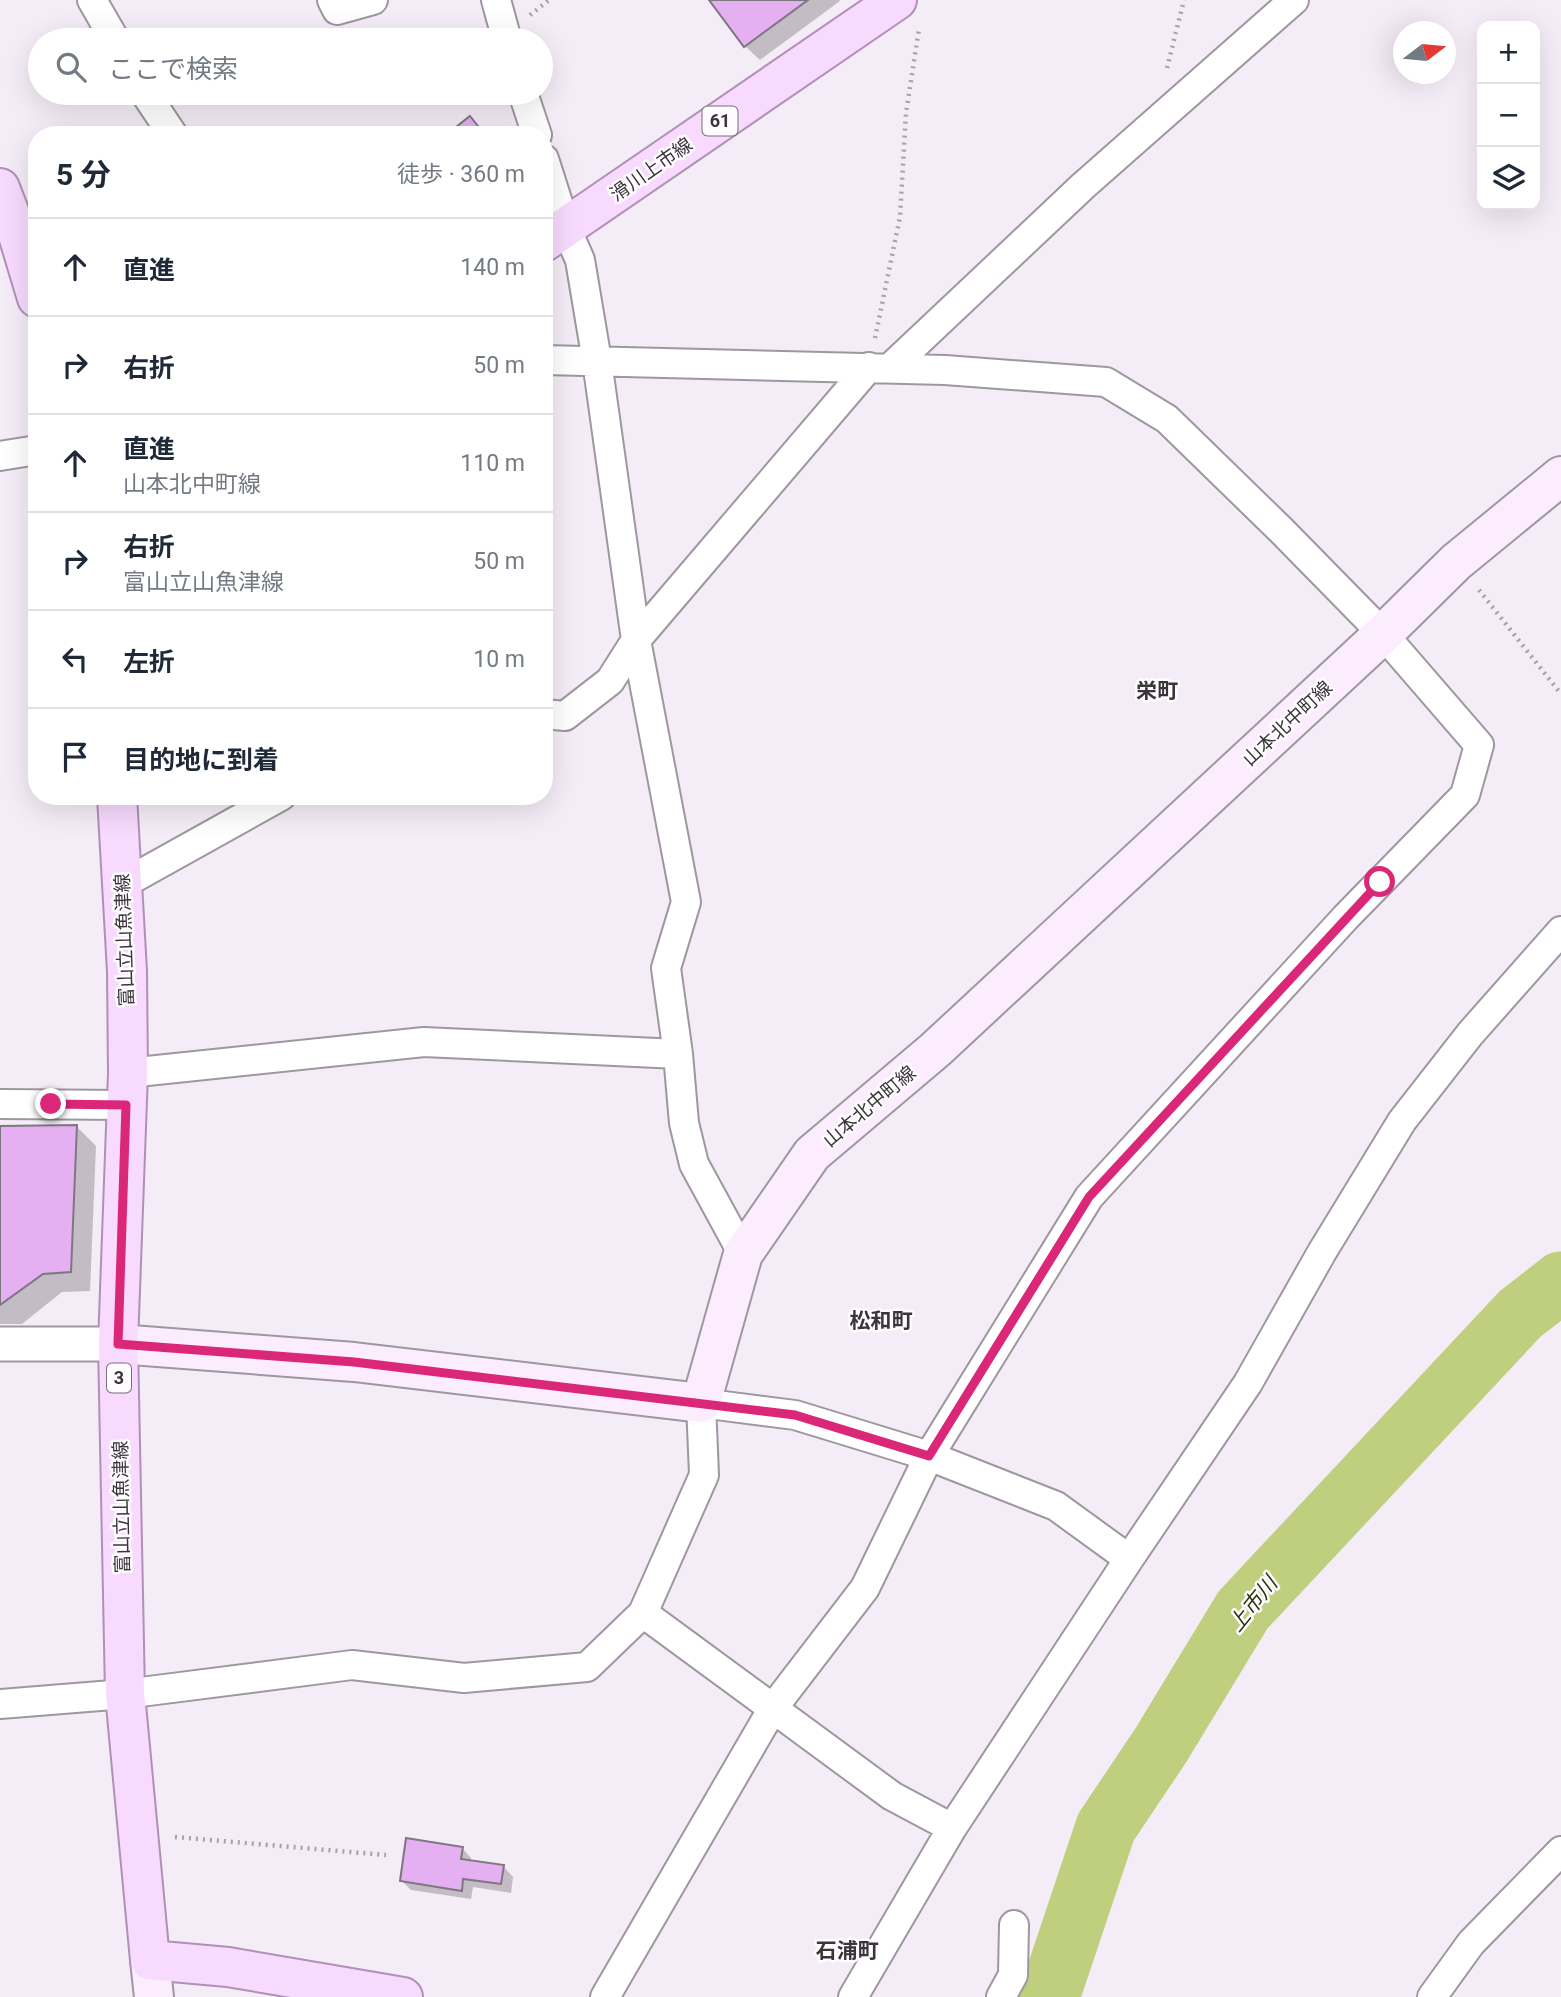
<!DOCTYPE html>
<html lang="ja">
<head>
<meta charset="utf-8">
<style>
	:root { --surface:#fff; --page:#f2f2f3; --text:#1f2937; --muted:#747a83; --line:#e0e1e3 }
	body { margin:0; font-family:Roboto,"Noto Sans JP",sans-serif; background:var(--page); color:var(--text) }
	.controls { position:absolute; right:21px; top:21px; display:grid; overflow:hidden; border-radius:14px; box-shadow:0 7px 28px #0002 }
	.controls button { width:63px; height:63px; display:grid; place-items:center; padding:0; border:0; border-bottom:2px solid var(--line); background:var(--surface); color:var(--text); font:35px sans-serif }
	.compass { position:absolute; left:1393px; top:21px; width:63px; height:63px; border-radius:50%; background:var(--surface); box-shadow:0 7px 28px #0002; rotate:74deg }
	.stop { position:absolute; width:21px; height:21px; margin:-16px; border:5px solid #db2777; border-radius:50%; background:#fff }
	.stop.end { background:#db2777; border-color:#fff; box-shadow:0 2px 7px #0008 }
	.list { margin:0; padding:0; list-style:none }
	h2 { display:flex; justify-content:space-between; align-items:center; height:91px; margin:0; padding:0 28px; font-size:30px }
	h2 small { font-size:23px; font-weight:400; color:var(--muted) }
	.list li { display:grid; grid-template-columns:46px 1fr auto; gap:21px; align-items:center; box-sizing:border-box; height:98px; padding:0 28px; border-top:2px solid var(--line) }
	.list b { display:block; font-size:26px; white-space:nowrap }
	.list p { margin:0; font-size:23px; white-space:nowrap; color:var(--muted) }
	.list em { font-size:23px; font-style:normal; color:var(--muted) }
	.icon { flex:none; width:38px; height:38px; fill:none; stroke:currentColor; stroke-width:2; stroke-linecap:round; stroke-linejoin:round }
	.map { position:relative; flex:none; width:1561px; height:1997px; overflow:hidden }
	.search { position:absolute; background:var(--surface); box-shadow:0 7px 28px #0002; left:28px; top:28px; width:525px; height:77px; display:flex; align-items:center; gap:18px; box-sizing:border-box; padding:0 24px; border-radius:38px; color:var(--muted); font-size:26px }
	.panel { position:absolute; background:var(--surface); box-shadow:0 7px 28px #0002; left:28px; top:126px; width:525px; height:679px; border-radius:28px }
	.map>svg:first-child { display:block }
	.shadow { fill:#0003 }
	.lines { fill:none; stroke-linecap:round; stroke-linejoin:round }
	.river { stroke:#bfcf7e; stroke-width:61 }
	.building { fill:#e5b0f2; stroke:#7e7780; stroke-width:2 }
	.minor-casing { stroke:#9e97a0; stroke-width:32 }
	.tertiary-casing { stroke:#9e97a0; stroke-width:37 }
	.secondary-casing { stroke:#9e97a0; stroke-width:42 }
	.primary-casing { stroke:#b190b7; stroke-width:42 }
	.path { stroke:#a7a1a8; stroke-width:4.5; stroke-dasharray:2 5; stroke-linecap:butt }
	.minor { stroke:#fff; stroke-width:28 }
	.tertiary { stroke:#fff; stroke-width:33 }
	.secondary { stroke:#fbecfe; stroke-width:38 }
	.primary { stroke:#f7dafd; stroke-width:38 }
	.route { stroke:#db2777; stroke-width:9 }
	.labels { text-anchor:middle; stroke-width:5; stroke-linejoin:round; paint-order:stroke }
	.shield { fill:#fefcfe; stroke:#747174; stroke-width:2 }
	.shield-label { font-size:18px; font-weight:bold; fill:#393639 }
	.street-label { font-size:19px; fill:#393639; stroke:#fefcfe }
	.neighbourhood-label { font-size:21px; font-weight:bold; fill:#393639; stroke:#fefcfe }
	.water-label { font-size:21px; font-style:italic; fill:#2b310e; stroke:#fefcfe }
</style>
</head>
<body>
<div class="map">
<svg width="1561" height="1997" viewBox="0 0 1561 1997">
	<rect width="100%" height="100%" fill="#f4ecf6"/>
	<path class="shadow" d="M 712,0 L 839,0 L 840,1 L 760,60 L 745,46 Z
		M 77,1127 L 96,1146 L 90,1291 L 62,1292 L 22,1324 L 0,1324 L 0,1128 Z
		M 462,1848 L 471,1858 L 471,1862 L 504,1867 L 513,1877 L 511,1893 L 473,1887 L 471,1899 L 411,1890 L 402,1881 Z"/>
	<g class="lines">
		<path class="river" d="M 1049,1997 L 1106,1827 L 1161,1745 L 1243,1610 L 1520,1314 L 1561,1282"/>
	</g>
	<path class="building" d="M 709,0 L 808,0 L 744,47 Z
		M 470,116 L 485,135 L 446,135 Z
		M 77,1125 L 71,1272 L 43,1274 L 0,1305 L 0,1126 Z
		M 406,1838 L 463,1847 L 461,1859 L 504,1865 L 501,1884 L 463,1879 L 462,1891 L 400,1881 Z"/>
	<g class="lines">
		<defs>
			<path id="minor" d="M 92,0 L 115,40
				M 332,0 L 337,10 L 373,0
				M 496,0 L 507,40
				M 145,93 L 173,135
				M 523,93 L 537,135
				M 544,159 L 566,228 L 580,260 L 597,361 L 636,640 L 686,902 L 666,968 L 678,1054
				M 544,360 L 945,370 L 1106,382 L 1167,419 L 1282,531 L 1383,634 L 1479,745 L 1465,795 L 1346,917 L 1089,1197 L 929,1456 L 865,1588 L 773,1708 L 605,1997
				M 890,368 L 1083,186 L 1294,0
				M 0,456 L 37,450
				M 544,714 L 565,716 L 610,681 L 636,640 L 869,367
				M 123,884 L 281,796
				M 128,1073 L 424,1042 L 678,1054 L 684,1123 L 694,1164 L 743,1254
				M 0,1104 L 126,1105
				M 643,1613 L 704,1475 L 701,1403 L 795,1415 L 929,1456 L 1056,1506 L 1129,1559
				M 0,1704 L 125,1694 L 352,1665 L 464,1678 L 587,1667 L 643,1613 L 892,1796 L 952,1828
				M 853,1997 L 952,1828 L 1129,1559 L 1248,1383 L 1322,1252 L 1402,1121 L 1470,1034 L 1561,931
				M 1001,1997 L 1013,1975 L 1014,1925
				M 1432,1997 L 1471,1943 L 1561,1851"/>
			<path id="tertiary" d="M 0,1344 L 118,1344"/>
			<path id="secondary" d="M 118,1344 L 354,1362 L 701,1403 L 743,1254 L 812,1154 L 935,1050 L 1383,634 L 1456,562 L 1561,476
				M 150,1960 L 154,1997"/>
			<path id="primary" d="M 0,188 L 18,235 L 37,298
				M 544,242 L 897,0
				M 117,796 L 127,971 L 128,1073 L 118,1344 L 125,1694 L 150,1960 L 228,1967 L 403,1997"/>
		</defs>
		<use href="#minor" class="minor-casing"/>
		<use href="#tertiary" class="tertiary-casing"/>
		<use href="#secondary" class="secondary-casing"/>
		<use href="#primary" class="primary-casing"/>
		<path class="path" d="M 530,15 L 549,0
			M 1167,68 L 1184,0
			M 875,338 L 900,217 L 906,113 L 919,29
			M 1479,590 L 1561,694
			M 175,1837 L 386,1855"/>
		<use href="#minor" class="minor"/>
		<use href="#tertiary" class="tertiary"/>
		<use href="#secondary" class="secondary"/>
		<use href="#primary" class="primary"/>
	</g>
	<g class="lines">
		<path class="route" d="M 51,1104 L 126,1105 L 118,1344 L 354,1362 L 795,1415 L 929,1456 L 1089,1197 L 1380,882"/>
	</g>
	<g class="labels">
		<g class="shield">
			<rect x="702.5" y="106.5" width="35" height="29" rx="5"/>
			<rect x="107" y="1363.5" width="24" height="29" rx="5"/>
		</g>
		<g class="shield-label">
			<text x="720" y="127">61</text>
			<text x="119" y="1384">3</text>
		</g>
		<g class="street-label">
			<text transform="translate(651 169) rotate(-35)" y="7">滑川上市線</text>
			<text transform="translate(1287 723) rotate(-43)" y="7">山本北中町線</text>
			<text transform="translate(124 940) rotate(-92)" y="7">富山立山魚津線</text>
			<text transform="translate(869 1106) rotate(-40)" y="7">山本北中町線</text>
			<text transform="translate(121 1507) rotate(-91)" y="7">富山立山魚津線</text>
		</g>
		<g class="neighbourhood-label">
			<text x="1157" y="698">栄町</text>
			<text x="881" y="1328">松和町</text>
			<text x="847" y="1958">石浦町</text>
		</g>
		<g class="water-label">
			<text transform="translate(1253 1604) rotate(-51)" y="7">上市川</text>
		</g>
	</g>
</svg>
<div class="controls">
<button>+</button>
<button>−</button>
<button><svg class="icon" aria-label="layers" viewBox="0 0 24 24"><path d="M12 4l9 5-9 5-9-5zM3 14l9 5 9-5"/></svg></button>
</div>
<svg class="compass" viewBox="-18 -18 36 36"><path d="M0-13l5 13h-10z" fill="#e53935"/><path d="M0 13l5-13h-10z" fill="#747a83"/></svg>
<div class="stop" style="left:1380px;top:882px"></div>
<div class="stop end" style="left:51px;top:1104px"></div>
<div class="search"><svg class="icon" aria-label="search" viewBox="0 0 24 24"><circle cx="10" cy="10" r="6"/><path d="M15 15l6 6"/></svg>ここで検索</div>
<section class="panel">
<h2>5 分<small>徒歩 · 360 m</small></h2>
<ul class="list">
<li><svg class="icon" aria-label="ahead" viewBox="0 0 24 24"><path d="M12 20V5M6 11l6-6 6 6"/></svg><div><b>直進</b></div><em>140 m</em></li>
<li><svg class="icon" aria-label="right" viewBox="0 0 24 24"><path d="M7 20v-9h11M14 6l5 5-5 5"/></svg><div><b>右折</b></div><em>50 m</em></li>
<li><svg class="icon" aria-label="ahead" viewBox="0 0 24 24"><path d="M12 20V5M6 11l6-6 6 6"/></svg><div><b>直進</b><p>山本北中町線</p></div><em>110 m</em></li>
<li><svg class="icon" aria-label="right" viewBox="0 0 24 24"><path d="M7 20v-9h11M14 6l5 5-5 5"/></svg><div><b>右折</b><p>富山立山魚津線</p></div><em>50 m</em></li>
<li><svg class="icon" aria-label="left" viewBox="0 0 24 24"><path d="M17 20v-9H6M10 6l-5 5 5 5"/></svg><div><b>左折</b></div><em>10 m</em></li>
<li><svg class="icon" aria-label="arrive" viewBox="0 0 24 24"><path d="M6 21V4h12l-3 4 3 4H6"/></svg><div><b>目的地に到着</b></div></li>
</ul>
</section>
</div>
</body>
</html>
